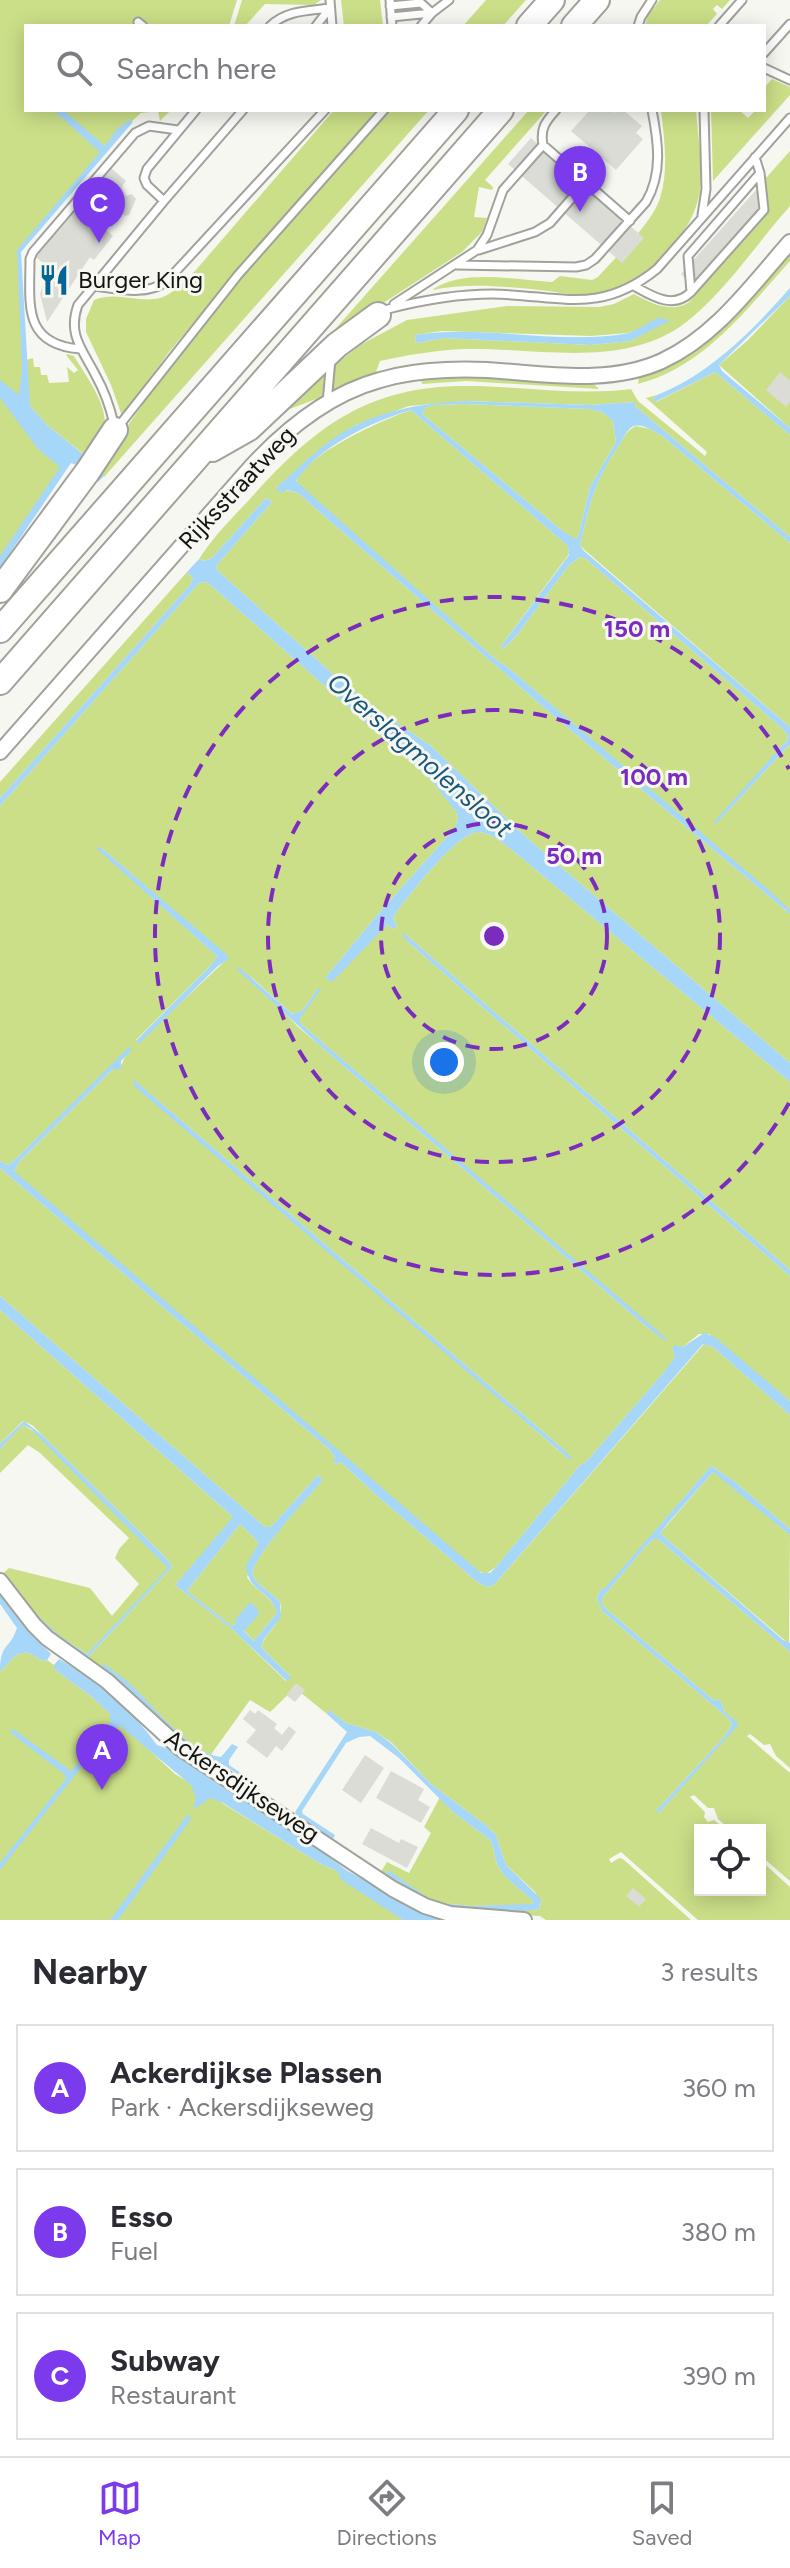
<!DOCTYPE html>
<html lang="en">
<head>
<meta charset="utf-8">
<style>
	:root { --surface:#fff; --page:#f7f7f7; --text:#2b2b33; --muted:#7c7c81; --line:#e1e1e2; --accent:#7c3aed }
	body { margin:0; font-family:Figtree,sans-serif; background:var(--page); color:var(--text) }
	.controls { position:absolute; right:24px; bottom:24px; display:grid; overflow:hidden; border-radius:0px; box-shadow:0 4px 20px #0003 }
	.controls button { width:72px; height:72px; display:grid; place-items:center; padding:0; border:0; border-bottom:2px solid var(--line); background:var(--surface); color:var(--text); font:40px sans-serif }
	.you { position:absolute; left:444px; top:1062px; width:28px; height:28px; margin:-20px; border:6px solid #fff; border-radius:50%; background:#1a73e8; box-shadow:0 0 0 12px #1a73e833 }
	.badge { display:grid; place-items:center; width:52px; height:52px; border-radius:50%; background:var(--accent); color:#fff; font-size:26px; font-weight:700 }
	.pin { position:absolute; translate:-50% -66px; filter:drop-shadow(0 2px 4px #0008) }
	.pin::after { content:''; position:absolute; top:42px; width:28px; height:24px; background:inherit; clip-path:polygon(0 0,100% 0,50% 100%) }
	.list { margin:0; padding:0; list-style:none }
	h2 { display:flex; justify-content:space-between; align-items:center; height:104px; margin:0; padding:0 32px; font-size:34px }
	h2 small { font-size:26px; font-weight:400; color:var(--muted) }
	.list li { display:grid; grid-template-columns:52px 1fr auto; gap:24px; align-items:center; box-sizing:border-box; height:128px; margin:0 16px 16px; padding:0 16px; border:2px solid var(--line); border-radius:0px }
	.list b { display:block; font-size:30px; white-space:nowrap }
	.list p { margin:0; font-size:26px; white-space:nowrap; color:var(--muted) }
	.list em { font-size:26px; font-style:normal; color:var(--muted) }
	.icon { flex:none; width:44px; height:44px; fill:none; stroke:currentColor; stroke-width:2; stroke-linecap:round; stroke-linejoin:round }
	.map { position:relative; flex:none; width:790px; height:1920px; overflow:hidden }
	.search { position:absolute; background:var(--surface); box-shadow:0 4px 20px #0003; left:24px; right:24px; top:24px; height:88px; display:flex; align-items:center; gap:20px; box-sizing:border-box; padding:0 28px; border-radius:0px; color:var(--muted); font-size:30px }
	.sheet { height:536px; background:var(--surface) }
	nav { display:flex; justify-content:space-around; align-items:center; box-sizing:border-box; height:112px; border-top:2px solid var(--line); background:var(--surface); font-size:22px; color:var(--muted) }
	nav a { display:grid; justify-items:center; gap:4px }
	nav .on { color:var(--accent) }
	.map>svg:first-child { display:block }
	.green { fill:#cbdf88; fill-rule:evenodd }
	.water { fill:#a6d6f8; fill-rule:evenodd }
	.building { fill:#dadcd5 }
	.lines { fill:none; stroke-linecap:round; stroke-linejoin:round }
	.service-casing { stroke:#a0a29b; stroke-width:11 }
	.minor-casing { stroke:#a0a29b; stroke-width:18 }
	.motorway-casing { stroke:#a0a29b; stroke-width:28 }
	.service { stroke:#fff; stroke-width:7 }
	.minor { stroke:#fff; stroke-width:14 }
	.motorway { stroke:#fff; stroke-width:24 }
	.ring { fill:none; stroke:#7b2cbf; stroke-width:4; stroke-dasharray:14 10 }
	.labels { text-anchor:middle; stroke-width:6; stroke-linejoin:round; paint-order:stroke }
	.poi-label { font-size:24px; fill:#141412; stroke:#f5f7f0; text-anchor:start }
	.street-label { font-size:24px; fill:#141412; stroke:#f5f7f0 }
	.water-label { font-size:26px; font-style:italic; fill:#19577c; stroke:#f5f7f0 }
	.centre { fill:#7b2cbf; stroke:#f5f7f0; stroke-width:4 }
	.ring-label { font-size:24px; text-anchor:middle; font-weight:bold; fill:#7b2cbf; stroke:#f5f7f0; stroke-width:6; stroke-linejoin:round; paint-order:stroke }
</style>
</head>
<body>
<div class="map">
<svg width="790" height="1920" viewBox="0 0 790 1920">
	<rect width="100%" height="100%" fill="#f5f7f0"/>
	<path class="green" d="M 0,0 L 237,0 L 229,26 L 26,26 L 26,110 L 171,110 L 160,121 L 158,111 L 141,113 L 131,122 L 19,251 L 25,392 L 21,413 L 65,460 L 0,561 Z
		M 242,0 L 321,0 L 314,5 L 265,4 L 245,26 L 234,26 Z
		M 341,0 L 380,0 L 383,26 L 344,26 Z
		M 486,0 L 526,0 L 503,26 L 463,26 Z
		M 660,0 L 730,0 L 722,9 L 717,5 L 713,9 L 717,14 L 706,26 L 645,26 L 648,15 Z
		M 772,79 L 790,87 L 790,95 L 713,181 L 711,110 L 739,110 L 748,118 L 756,110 L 764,110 L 764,88 Z
		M 334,110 L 377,110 L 252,253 L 169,352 L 122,416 L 111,385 L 86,332 L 86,319 L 94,300 C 119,290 144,306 165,296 C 177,291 186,279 195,271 Z
		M 389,110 L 429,110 L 104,477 L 99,467 L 168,368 L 225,297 Z
		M 529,110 L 547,110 L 485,180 L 493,187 L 492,190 L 479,187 L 474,217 L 487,218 L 482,232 L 462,252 L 374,309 L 306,362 Z
		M 661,110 L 696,110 C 698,136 703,165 700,190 C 694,237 639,291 592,295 C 578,296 562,293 549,291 C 509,287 471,282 432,290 C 462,268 516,280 552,282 L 560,276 L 592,280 L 598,277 C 616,256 652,224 660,198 C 669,170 664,138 661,110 Z
		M 790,151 L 790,206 C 757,243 728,288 689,320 C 626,371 538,347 464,349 C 436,350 408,355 380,361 L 374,377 L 274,415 L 360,345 L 407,320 L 507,306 L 599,307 L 614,304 L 634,294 C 651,303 669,313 688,303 L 766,215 L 768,208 L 765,179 ZM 669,320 L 630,341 L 591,345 L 444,338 L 416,343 L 415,335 L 442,331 L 591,336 L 627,333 Z
		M 790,253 L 790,261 C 746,310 704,367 638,384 L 639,376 L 675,362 L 702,345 L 733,317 Z
		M 790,296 L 790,428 L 719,365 L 748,340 Z
		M 67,354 L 74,356 C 85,375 106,401 105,425 C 104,436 96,449 91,460 L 47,425 L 30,406 L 26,360 L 33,358 L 34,367 L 40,367 L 41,375 L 47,375 L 49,383 L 69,382 L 67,367 L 74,373 L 78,370 L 66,355 Z
		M 715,372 L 790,435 L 790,537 L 635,406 L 634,402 L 590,405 L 466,401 L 409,406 L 356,425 L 336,437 L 276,488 L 298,493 L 542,706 L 790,914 L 790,1063 L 527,838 L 430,745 L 383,714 L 335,676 L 217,570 L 216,566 L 272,502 L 266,498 L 212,558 L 205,561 L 199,559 C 213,537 232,518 250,499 C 313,428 368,385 468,386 C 523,386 576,396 631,389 L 638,401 L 705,456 L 707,452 L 646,398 L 657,395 L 653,398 L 656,402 Z
		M 465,376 L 592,382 L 599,389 L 466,381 L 422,384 L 421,380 Z
		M 465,404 L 589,409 L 602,412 L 613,421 L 616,442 L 590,487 L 578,538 L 575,540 L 560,529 L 422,414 L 425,408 L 434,405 Z
		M 411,410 L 568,546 L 569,554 L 501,646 L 503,649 L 517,635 L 569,565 L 580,557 L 586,559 L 783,729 L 788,736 L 787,740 L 716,824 L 790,744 L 790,910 L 511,670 L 494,658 L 296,483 C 305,454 382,420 411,410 Z
		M 636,426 L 650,429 L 661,435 L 790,543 L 790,727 L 580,546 C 589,505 595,480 619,445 C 624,437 627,430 636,426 Z
		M 187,572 L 193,578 L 190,585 L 0,798 L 0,782 Z
		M 207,582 L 431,780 L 457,812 L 458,818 L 455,828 L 377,915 L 325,978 L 387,925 L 394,929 L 397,927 L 393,918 L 397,911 C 411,894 458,831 479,832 C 492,833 502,843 512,850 L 790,1082 L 790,1270 L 404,933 L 407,941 L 790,1276 L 790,1401 L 709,1334 L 699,1334 L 683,1347 L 672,1349 L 675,1357 L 671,1364 L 587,1461 L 580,1465 L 496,1567 L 486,1574 L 477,1571 L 19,1178 L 14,1171 L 19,1162 L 114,1068 L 119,1070 L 129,1048 L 16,1159 L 8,1165 L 0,1161 L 0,806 L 199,583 ZM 99,846 L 217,947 L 225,961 L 138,1043 L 136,1040 L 212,964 L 217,956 L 98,849 ZM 248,974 L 292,1014 L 302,1011 L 318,988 L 300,1018 L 300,1023 L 667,1340 L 648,1328 L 317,1043 L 297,1026 ZM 133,1079 L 563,1449 L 571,1460 L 558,1450 Z
		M 0,1168 L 329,1449 L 335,1457 L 334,1462 L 337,1464 L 341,1462 L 375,1494 L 476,1581 L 487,1587 L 494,1585 L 704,1344 L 713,1347 L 790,1415 L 790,1529 L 734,1481 L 711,1466 L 606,1588 L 600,1590 L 597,1599 L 602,1611 L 728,1718 L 732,1724 L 724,1737 L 657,1810 L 659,1813 L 738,1724 L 724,1711 L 721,1701 L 712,1699 L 604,1607 L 600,1602 L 603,1597 L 646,1546 L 654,1539 L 658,1539 L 790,1652 L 790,1768 L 776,1756 L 770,1744 L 764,1745 L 750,1734 L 747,1736 L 790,1773 L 790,1881 L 760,1855 L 760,1830 L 731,1830 L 718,1819 L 714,1808 L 708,1808 L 694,1795 L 690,1797 L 705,1812 L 704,1817 L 708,1822 L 714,1820 L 726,1830 L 700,1830 L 700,1890 L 760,1890 L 760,1860 L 790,1887 L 790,1920 L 698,1920 L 621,1852 L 609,1859 L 611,1863 L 619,1858 L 623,1859 L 691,1920 L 546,1920 L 540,1916 L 459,1912 L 440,1908 L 410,1895 L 379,1875 L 387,1862 L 409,1873 L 431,1833 L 424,1827 L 440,1797 L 453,1812 L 490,1840 C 495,1848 494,1858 498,1866 C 505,1880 522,1889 532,1900 L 533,1905 L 471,1906 L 442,1903 L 427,1897 L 388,1871 L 386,1875 L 406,1889 L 441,1906 L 471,1910 L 535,1910 L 539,1909 L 541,1903 L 535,1892 L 506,1865 L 496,1835 L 487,1826 L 431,1784 L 392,1743 L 376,1732 L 346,1723 L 330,1711 L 327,1714 L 295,1688 L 270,1712 L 250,1700 L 207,1760 L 158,1723 L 109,1677 L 61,1646 L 35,1622 L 0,1576 L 9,1568 L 90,1588 L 112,1616 L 139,1584 L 115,1558 L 119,1549 L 129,1538 L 40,1453 L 28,1445 L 0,1473 L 0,1449 L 23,1425 L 36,1433 L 169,1568 L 87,1654 L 54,1633 L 10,1584 C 30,1616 56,1638 88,1657 L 172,1567 L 167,1559 L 32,1425 L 23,1421 L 0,1444 L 0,1310 L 234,1518 L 175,1585 L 232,1629 L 286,1681 L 290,1676 L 261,1647 C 266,1630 286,1622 280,1602 C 273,1593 257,1586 253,1576 C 247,1562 311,1493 323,1480 L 318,1475 L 271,1527 L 265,1527 L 0,1296 Z
		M 713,1472 L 717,1472 L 790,1535 L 789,1644 L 662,1535 L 661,1532 Z
		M 240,1524 L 259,1543 L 247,1577 C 255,1591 273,1596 277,1613 L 254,1641 L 237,1623 L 232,1626 L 187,1591 Z
		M 27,1652 L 43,1661 L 47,1660 L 54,1665 L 54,1669 L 92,1697 L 175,1774 L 319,1863 L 335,1870 L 403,1920 L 0,1920 L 0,1672 L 16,1655 Z"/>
	<path class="water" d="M 53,110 L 63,110 L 105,146 L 117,129 L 129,120 L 133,122 L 21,252 L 30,406 L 47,425 L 99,467 L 104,476 L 98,482 L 79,466 L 71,463 L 0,568 L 0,556 L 60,467 L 38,449 L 0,398 L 0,380 L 19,395 L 22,370 L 17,250 L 100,152 Z
		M 790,288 L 790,296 L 719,365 L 722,371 L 790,428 L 790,435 L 715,372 L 655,402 L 653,398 L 657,395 C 710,374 753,330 790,288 Z
		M 658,318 L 671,320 L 630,341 L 591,345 L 444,338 L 416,343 L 415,335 C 484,324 555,345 624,334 C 635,332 647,323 658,318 Z
		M 466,401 L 590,405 L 635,402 L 635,406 L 790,537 L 790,543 L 661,435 C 653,431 641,422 632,427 C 627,430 624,437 621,442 C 595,481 590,501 580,546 L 584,551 L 790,727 L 790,744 L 716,824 L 714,822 L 787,740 L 788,736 L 783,729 L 586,559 L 580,557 L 569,565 L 517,635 L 503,649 L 501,646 L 569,555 L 568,546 L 411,410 C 373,421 318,447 296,481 L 494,658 L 511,670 L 772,893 L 790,910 L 790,914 L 542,706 L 298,493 L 287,490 L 280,493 L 276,488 C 295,471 315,451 337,436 C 375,411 421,403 466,401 ZM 465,404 L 589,409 L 602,412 L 613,421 L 616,442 L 590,487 L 578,538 L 575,539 L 560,529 L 422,414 L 425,408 L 434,405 Z
		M 266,498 L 272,502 L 216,566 L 217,570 L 335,676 L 383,714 L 430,745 L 527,838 L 790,1063 L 790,1082 L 512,850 C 502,843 492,833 479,832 C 458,831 411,894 397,911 L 393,918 L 397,927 L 394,929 L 387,925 L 332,982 L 325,978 L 377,915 L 455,828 L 458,818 L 457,813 L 431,780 L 207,582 L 199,583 L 0,806 L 0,798 L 190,585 L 193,578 L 187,572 L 199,559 L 205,561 L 212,558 Z
		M 99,846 L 225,953 L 229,959 L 218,966 L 139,1044 L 136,1041 L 212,964 L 217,956 L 97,849 Z
		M 404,933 L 790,1270 L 790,1276 L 407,941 L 402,935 Z
		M 239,967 L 292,1014 L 302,1011 L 318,988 L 321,989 L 300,1018 L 300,1023 L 667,1339 L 666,1341 L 648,1328 L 317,1043 L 242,974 L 237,969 Z
		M 129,1047 L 132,1050 L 121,1061 L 121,1069 L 119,1070 L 113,1069 L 19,1162 L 14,1171 L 481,1573 L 490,1573 L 496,1567 L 580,1465 L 587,1461 L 664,1372 L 675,1357 L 672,1349 L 675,1345 L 683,1347 L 704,1333 L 715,1337 L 790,1401 L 790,1415 L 713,1347 L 703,1344 L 494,1585 L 487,1587 L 476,1581 L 375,1494 L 341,1462 L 337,1464 L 333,1461 L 335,1457 L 329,1449 L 0,1168 L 0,1161 L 8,1165 L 16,1159 Z
		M 133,1079 L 563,1449 L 572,1458 L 570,1460 L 134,1086 Z
		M 0,1296 L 265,1527 L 271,1527 L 318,1475 L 323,1480 C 311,1494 247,1562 253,1576 C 257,1586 273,1593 280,1602 L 281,1617 L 264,1639 L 261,1647 L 291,1677 L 287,1681 L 232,1629 L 175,1585 L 233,1517 L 0,1310 ZM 240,1524 L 259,1543 L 246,1565 C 248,1593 270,1589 277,1613 L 254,1641 L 244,1631 L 259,1614 L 257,1608 L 250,1602 L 235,1620 L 236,1624 L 232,1626 L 187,1591 Z
		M 24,1421 L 42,1435 L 167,1559 L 172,1567 L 88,1657 L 52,1634 L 37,1620 L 10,1584 L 11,1583 C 38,1617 50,1631 87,1654 L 168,1568 L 31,1429 L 23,1425 L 0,1449 L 0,1444 Z
		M 711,1466 L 734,1481 L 790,1529 L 790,1535 L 713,1472 L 668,1523 L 661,1532 L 662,1535 L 783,1640 L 790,1643 L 790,1652 L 658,1539 L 654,1539 L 646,1546 L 603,1597 L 601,1602 L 604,1607 L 712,1699 L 721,1701 L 724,1711 L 739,1724 L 659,1813 L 656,1811 L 724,1737 L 732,1724 L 728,1718 L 602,1611 L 597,1599 L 600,1590 L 606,1587 Z
		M 0,1595 L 22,1624 L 51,1654 L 47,1660 L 43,1661 L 27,1652 L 16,1655 L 0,1672 C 0,1642 10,1650 17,1628 L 0,1604 Z
		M 59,1659 C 98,1681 131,1709 157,1745 L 166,1748 L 230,1792 L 304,1837 L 346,1870 L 414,1908 L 442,1920 L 403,1920 L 340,1879 L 340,1875 L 335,1870 L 319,1863 L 223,1803 L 210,1798 L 196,1808 L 193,1806 L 196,1799 L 191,1785 L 120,1726 L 108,1732 L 105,1728 L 110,1722 L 110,1714 L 92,1697 L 54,1669 L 54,1665 Z
		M 104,1664 C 112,1670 121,1676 129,1683 C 151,1703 190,1754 221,1757 L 232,1744 L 238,1747 L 229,1760 L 229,1765 L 253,1781 L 252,1783 L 178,1737 L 124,1686 L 100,1668 Z
		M 329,1710 L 346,1723 L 376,1732 L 392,1744 L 431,1784 L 487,1826 L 496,1835 L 506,1865 L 539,1897 L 541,1902 L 539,1909 C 527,1912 514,1910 502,1910 C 450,1910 429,1906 386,1875 L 388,1870 L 427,1897 L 442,1903 L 471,1906 L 533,1904 L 532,1900 C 521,1889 505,1880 498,1866 C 494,1858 495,1848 490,1840 L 453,1812 L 399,1758 L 370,1736 L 359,1737 L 346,1743 L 302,1811 L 303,1814 L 335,1835 L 333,1839 L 297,1815 L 295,1812 L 347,1732 L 327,1714 Z
		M 13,1729 L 71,1771 L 100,1737 L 103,1740 L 0,1870 L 0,1863 L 66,1779 L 64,1774 L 16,1737 L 10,1732 Z
		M 188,1814 L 191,1819 L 118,1920 L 110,1920 Z"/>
	<path class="building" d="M 590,110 L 610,110 L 614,113 L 617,110 L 623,110 L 642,126 L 636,133 L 643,139 L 616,170 L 571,131 Z
		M 531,138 L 644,238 L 622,263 L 508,164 Z
		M 111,168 L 126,181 L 122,186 L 126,196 L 132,194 L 136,199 L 129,215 L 125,216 L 122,213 L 106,230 L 113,236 L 94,260 L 90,257 L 47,322 L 40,294 L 48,267 L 36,257 L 39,254 L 37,253 L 40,249 L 42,250 L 55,231 L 57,233 Z
		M 756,190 L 767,200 L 691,284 L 681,274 Z
		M 780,372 L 790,381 L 790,402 L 786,407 L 766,390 Z
		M 296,1683 L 305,1690 L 295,1702 L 286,1695 Z
		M 250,1710 L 255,1714 L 258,1710 L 277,1724 L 274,1728 L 282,1735 L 289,1726 L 296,1732 L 282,1751 L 276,1746 L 267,1758 L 246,1742 L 256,1730 L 243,1719 Z
		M 365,1755 L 384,1768 L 361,1803 L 342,1790 Z
		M 391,1771 L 424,1789 L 418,1800 L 430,1807 L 421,1823 L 376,1798 Z
		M 371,1828 L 399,1843 L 401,1839 L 418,1847 L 407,1868 L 362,1844 Z
		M 633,1888 L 646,1899 L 639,1907 L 626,1896 Z"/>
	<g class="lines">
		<defs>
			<path id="service" d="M 330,0 L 332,26
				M 390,0 L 392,26
				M 390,6 L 421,3 L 432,13
				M 391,17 L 432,13
				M 138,22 L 143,26
				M 270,26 C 287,10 308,11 330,8
				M 316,26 L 330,8
				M 421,26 L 432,13 L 449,0
				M 638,26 L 641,17 L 652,0
				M 719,26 L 742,0
				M 764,53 L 790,24
				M 764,68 L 790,80
				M 543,145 L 630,221
				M 164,201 L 147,185 L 144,178 L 147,169 L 196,110
				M 702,215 L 706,189 L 704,110
				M 479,250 L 535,232 L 550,223 L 586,182
				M 457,265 L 576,267 L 586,265 L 595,259 L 646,202 C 663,173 658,141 652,110
				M 94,286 C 120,289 144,296 166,282 L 325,110
				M 634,286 C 652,296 673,310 691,292 L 764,210 L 760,173 L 755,157
				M 691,292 L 688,256 L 760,173
				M 394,304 L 477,250 L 487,235 L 503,190 L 543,145 C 540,129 545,122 556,110
				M 388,309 C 423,300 457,294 492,294 C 560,295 599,316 657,269 L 790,118
				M 80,349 C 22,344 30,304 30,259 L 33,252 L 135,133 L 149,126 L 178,130
				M 327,403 L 331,359
				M 114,424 C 110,407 105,392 96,376 C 83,350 67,335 78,305 L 164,201 L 243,110
				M 118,427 L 238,275 L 384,110"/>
			<path id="minor" d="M 0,752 L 251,467 C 285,430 329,394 380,380 C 419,368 472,368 513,372 C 562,376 616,382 662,361 C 716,336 752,285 790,242
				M 0,1581 L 34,1625 L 47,1638 L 107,1681 L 180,1748 L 393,1889 L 425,1906 L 450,1914 L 524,1920"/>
			<path id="motorway" d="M 529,26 L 552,0
				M 574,26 L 597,0
				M 212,449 L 249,428 L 337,345 L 378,315
				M 0,590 L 88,471 L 115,430
				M 0,630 L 456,110
				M 0,682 L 501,110"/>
		</defs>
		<use href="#service" class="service-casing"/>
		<use href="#minor" class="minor-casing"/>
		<use href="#motorway" class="motorway-casing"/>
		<use href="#service" class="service"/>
		<use href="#minor" class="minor"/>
		<use href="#motorway" class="motorway"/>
	</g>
	<g class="ring">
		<circle cx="494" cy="936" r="113"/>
		<circle cx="494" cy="936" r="226"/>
		<path d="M789 1103A339 339 0 1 1 789 769"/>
	</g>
	<defs>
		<symbol id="restaurant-bare" viewBox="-9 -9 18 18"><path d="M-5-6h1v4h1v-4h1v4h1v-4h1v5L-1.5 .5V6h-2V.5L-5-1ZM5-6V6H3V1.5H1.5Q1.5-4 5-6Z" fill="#076595" stroke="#f5f7f0" stroke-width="2.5" paint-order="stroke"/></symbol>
	</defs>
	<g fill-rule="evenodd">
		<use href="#restaurant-bare" x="32" y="258" width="44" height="44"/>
	</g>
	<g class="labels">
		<g class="poi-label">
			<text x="78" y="288">Burger King</text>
		</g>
		<g class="street-label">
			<text transform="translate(237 488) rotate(-47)" y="8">Rijksstraatweg</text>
			<text transform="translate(242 1786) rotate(34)" y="8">Ackersdijkseweg</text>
		</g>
		<g class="water-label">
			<text transform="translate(420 755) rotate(41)" y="9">Overslagmolensloot</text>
		</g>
	</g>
	<circle cx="494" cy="936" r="12" class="centre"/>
	<g class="ring-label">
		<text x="637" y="637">150 m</text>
		<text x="654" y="785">100 m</text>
		<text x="574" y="864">50 m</text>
	</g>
</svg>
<div class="controls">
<button><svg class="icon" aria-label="locate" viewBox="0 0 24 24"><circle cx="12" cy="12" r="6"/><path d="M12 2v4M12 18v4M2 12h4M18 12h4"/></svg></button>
</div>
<div class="you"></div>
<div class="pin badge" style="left:102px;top:1790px">A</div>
<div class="pin badge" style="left:580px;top:212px">B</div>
<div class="pin badge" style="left:99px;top:243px">C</div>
<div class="search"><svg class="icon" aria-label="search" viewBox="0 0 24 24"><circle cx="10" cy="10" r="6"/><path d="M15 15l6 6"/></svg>Search here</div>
</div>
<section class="sheet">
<h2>Nearby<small>3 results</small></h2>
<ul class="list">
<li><span class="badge">A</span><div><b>Ackerdijkse Plassen</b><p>Park · Ackersdijkseweg</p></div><em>360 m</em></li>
<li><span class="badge">B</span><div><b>Esso</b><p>Fuel</p></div><em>380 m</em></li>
<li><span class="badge">C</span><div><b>Subway</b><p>Restaurant</p></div><em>390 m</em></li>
</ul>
</section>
<nav>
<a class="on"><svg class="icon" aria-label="map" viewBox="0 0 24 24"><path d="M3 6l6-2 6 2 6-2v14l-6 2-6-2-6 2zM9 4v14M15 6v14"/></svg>Map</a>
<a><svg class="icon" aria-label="directions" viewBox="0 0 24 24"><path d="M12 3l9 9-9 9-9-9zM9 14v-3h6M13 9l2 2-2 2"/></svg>Directions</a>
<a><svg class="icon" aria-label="saved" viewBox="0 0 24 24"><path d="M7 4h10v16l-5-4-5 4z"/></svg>Saved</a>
</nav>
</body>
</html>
